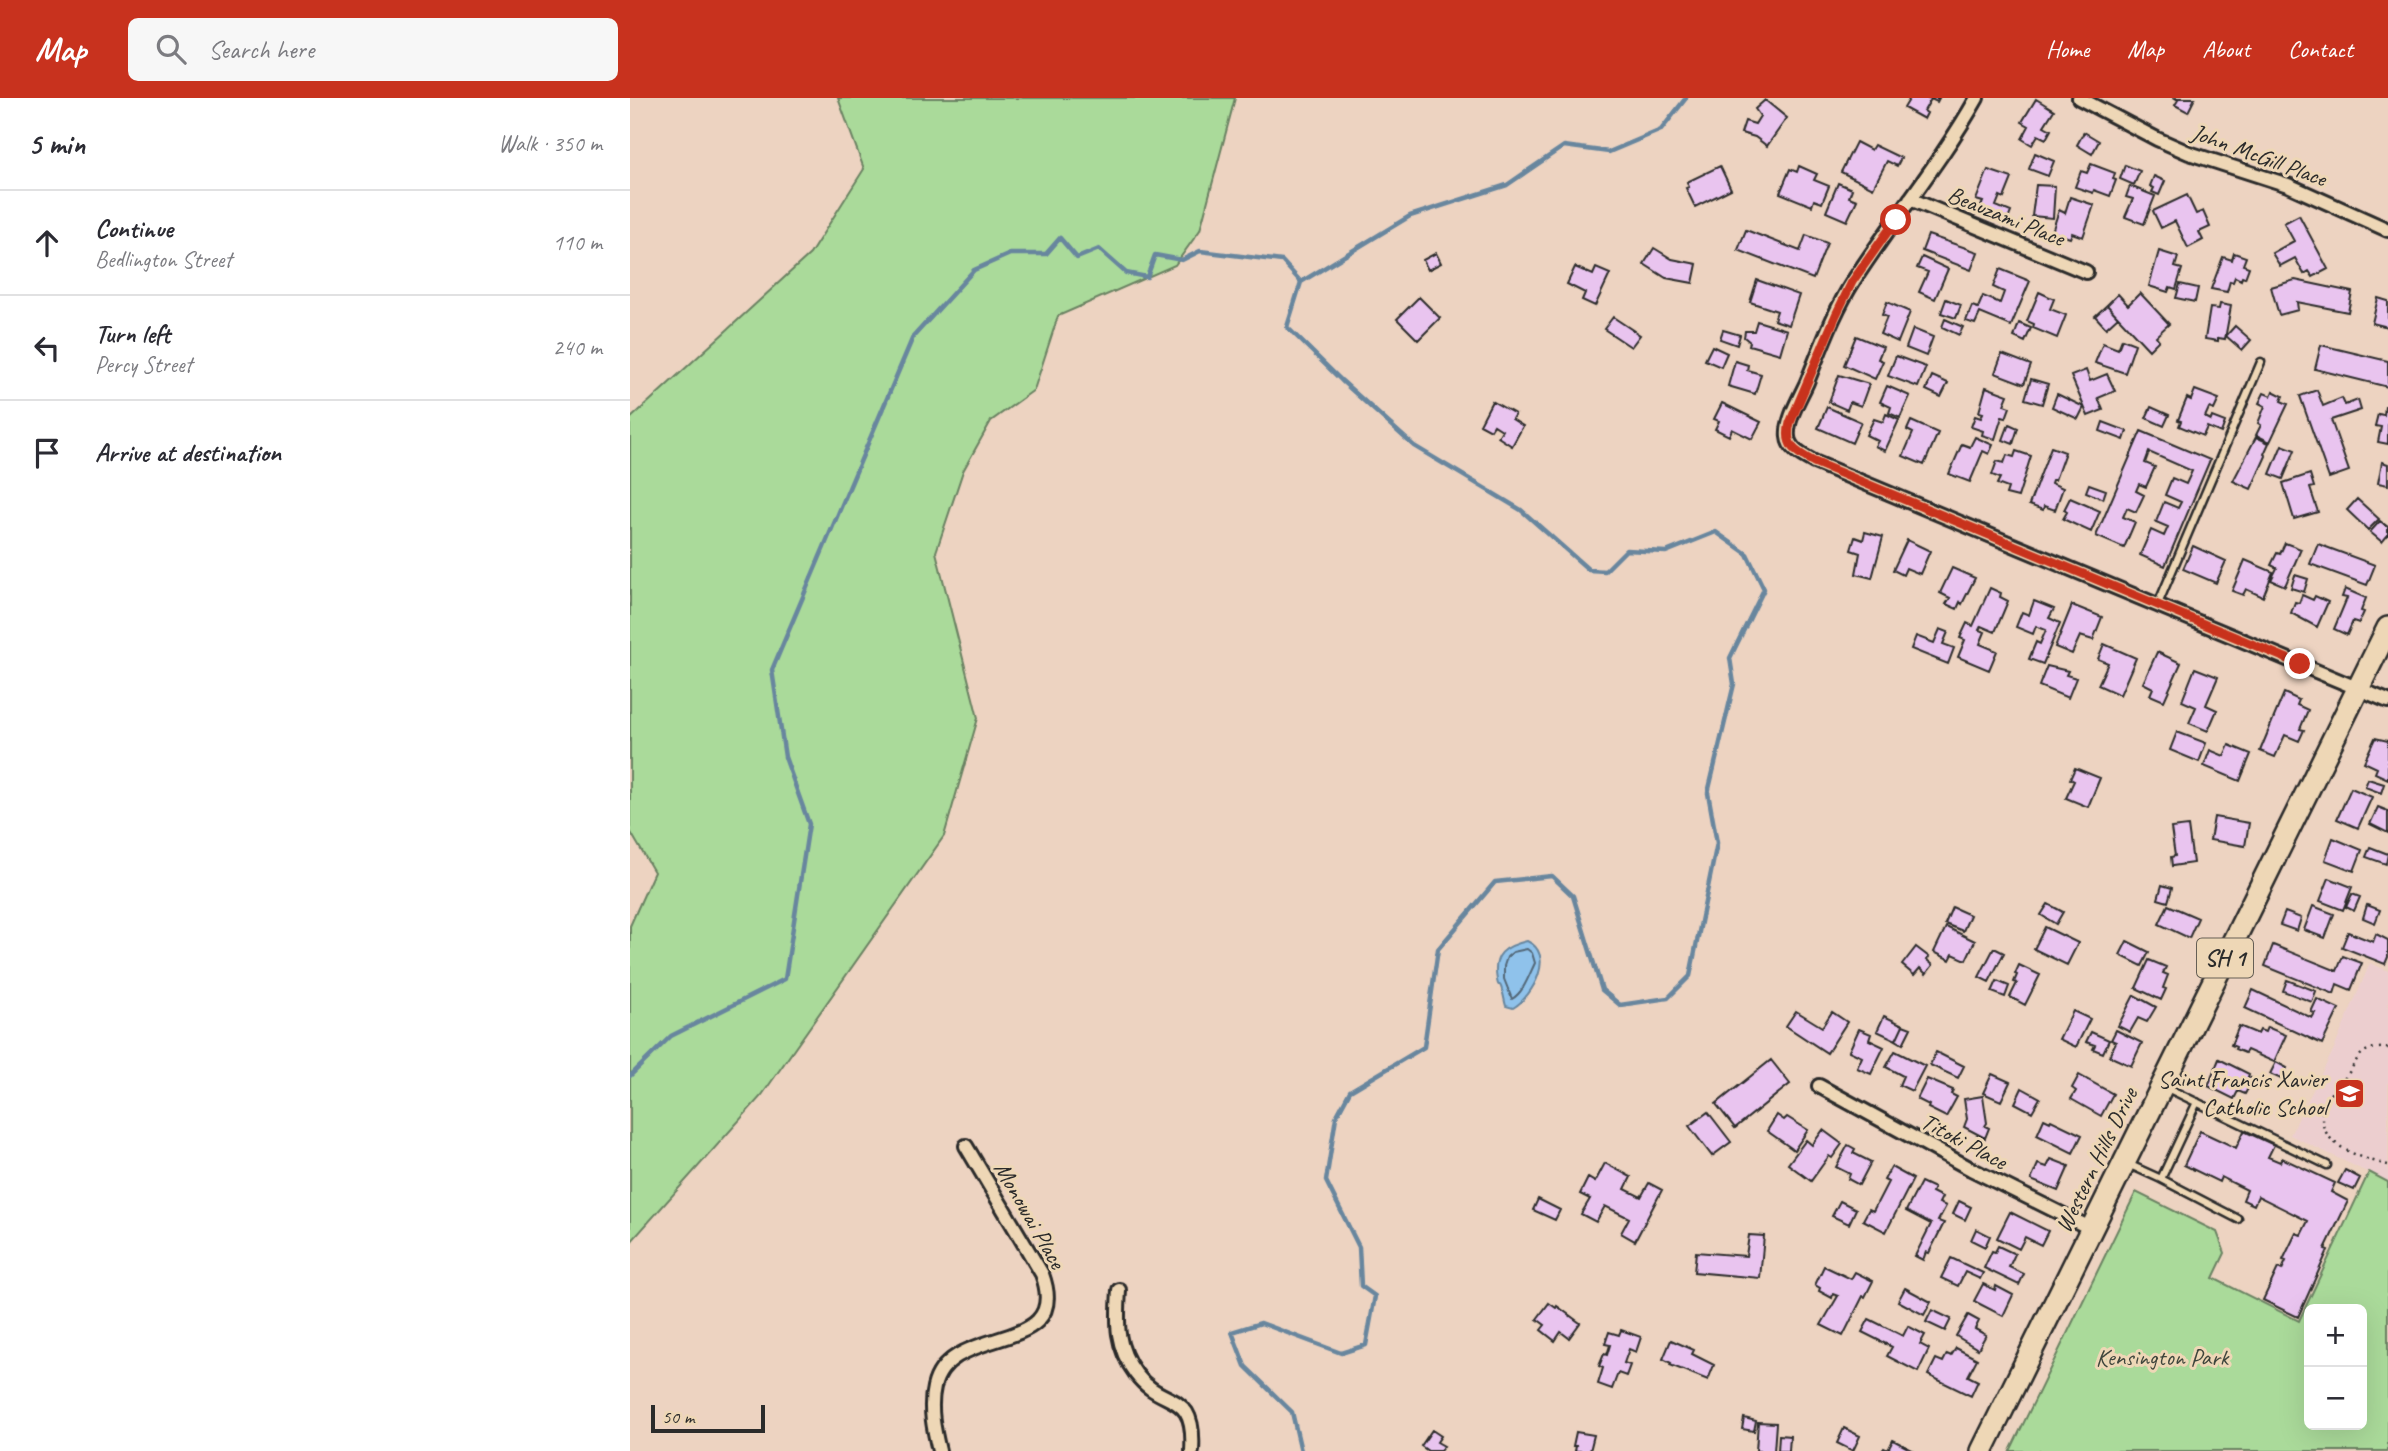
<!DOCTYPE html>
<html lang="en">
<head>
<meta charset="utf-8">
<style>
	:root { --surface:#fff; --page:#f7f7f7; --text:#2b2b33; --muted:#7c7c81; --line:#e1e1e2; --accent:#c8321e }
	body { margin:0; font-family:Caveat,sans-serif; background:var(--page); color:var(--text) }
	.controls { position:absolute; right:21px; bottom:21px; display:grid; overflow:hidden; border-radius:10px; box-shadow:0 7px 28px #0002 }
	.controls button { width:63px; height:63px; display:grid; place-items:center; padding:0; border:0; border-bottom:2px solid var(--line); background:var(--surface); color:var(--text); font:35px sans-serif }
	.scale { position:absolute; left:21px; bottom:18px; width:114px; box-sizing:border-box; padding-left:7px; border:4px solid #2b2b2b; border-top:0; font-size:19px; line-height:24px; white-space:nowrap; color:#2b2b2b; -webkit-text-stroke:5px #eed7b6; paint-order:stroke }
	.stop { position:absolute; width:21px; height:21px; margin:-16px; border:5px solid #c8321e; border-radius:50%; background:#fff }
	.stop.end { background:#c8321e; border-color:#fff; box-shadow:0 2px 7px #0008 }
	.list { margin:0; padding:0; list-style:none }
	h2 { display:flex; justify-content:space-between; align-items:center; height:91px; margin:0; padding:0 28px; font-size:30px }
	h2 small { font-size:23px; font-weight:400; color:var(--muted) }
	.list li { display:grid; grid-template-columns:46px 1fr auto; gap:21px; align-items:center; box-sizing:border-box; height:105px; padding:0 28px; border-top:2px solid var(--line) }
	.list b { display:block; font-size:26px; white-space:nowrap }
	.list p { margin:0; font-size:23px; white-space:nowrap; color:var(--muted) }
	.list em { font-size:23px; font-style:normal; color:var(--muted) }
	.icon { flex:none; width:38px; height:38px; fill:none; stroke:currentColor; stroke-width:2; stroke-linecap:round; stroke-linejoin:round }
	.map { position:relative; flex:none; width:1758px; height:1353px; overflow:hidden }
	header { display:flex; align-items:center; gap:42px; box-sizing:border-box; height:98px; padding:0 35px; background:var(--accent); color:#fff }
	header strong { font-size:33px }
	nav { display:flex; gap:38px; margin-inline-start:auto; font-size:24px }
	.search { width:490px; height:63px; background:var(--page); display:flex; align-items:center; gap:18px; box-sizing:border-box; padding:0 24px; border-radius:10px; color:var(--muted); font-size:26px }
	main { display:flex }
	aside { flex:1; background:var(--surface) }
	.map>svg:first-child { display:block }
	.built { fill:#eccecf }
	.green { fill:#aada9a; stroke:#6a8262; stroke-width:2; fill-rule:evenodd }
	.water { fill:#8fc2eb; stroke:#67869e; stroke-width:2 }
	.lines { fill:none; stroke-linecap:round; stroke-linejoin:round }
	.shore { stroke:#536778; stroke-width:2 }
	.stream { stroke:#67869e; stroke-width:4.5 }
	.building { fill:#e9c4ef; stroke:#2b2b2b; stroke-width:2 }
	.service-casing { stroke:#2b2b2b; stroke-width:11 }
	.minor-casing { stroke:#2b2b2b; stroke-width:18 }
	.trunk-casing { stroke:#2b2b2b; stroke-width:26 }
	.path { stroke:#2b2b2b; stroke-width:2.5; stroke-dasharray:2 5; stroke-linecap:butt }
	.service { stroke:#eed7b6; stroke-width:6 }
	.minor { stroke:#eed7b6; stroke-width:12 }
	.trunk { stroke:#eed7b6; stroke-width:21 }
	.route { stroke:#c8321e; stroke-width:9 }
	.labels { text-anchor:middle; stroke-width:6; stroke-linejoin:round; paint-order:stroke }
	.shield { fill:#eed7b6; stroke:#665f55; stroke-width:2 }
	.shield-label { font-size:23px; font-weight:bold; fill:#2b2b2b }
	.street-label { font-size:24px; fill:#2b2b2b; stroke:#eed7b6 }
	.poi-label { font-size:24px; fill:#2b2b2b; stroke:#eed7b6; text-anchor:end }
	.park-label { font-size:24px; fill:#3e453c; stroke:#eed7b6 }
</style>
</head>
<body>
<header>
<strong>Map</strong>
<div class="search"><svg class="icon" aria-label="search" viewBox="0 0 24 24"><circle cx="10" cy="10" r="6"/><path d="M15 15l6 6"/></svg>Search here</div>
<nav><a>Home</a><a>Map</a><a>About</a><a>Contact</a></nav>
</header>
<main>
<aside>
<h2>5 min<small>Walk · 350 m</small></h2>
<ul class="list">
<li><svg class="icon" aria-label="ahead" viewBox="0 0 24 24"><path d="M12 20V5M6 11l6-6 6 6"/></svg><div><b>Continue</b><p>Bedlington Street</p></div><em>110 m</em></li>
<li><svg class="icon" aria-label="left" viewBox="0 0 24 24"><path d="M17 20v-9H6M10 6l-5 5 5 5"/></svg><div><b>Turn left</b><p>Percy Street</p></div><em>240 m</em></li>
<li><svg class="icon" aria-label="arrive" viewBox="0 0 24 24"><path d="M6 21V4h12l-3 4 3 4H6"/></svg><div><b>Arrive at destination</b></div></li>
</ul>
</aside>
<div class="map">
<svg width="1758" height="1353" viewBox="0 0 1758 1353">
	<rect width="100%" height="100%" fill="#edd3c1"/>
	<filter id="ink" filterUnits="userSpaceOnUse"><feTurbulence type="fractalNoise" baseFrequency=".0143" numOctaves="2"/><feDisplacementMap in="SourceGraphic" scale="14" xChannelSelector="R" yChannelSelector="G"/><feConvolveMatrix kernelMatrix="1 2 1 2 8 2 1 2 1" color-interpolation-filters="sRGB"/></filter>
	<g filter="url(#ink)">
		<path class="built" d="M 1740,865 L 1758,873 L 1758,1084 L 1660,1037 L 1703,953 Z"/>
		<path class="green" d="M 208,0 L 605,0 L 570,132 L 545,167 L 428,218 L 404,292 L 361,323 L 333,373 L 306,454 L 348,620 L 314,738 L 132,997 L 0,1145 L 0,828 L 24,774 L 0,733 L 0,321 L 180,156 L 234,71 Z
			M 1739,1074 L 1758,1084 L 1758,1353 L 1380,1353 L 1506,1094 L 1587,1134 L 1595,1155 L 1583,1180 L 1669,1223 ZM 1679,1211 L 1732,1211 L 1732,1327 L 1679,1327 Z"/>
		<path class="water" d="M 897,843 C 926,856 903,898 883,910 L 876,908 C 874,902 874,897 872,892 C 869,881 869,893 867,882 C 862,856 875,848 897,843 Z"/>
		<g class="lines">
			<path class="shore" d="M 897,851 L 902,855 L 905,865 C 899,877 894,894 882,901 L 874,881 L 874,868 L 877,859 L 883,854 Z"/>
			<path class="stream" d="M 0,978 L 41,938 L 155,881 L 179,726 L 155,659 L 142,572 L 283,239 L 344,172 L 380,156 L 416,156 L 430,140 L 447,160 L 469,151 L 496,175 L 517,179 L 525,157 L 552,162 L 570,153 L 652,163 L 671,184
				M 671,1353 L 662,1314 L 615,1268 L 602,1234 L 631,1225 L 711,1255 L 736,1247 L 745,1198 L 731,1188 L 729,1149 L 696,1083 L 706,1019 L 720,993 L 794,949 L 808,851 L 865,784 L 922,778 L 943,798 L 972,892 L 990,907 L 1038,900 L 1060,878 L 1087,745 L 1078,695 L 1104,586 L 1100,560 L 1134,491 L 1117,456 L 1086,434 L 1036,454 L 996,452 L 975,473 L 959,472 L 891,412 L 784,348 L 712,283 L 657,229 L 671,184 L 780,118 L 877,87 L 934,48 L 979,54 L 1031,32 L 1056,0"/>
		</g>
		<path class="building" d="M 1280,0 L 1309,0 L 1307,4 L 1301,1 L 1294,13 L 1297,15 L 1294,21 L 1274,10 Z
			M 1545,0 L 1565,0 L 1558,14 L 1545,7 L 1548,2 Z
			M 1406,1 L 1424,12 L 1414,28 L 1421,32 L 1416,41 L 1408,37 L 1402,47 L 1392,41 L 1399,28 L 1392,24 Z
			M 1135,2 L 1157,20 L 1137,48 L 1125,39 L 1111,35 L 1115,23 L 1125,26 L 1130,18 L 1125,11 Z
			M 1454,34 L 1469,43 L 1462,56 L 1447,47 Z
			M 1226,44 L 1241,52 L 1244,47 L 1271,60 L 1267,68 L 1257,63 L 1243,90 L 1211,74 Z
			M 1405,55 L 1424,63 L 1418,78 L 1399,71 Z
			M 1461,66 L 1485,75 L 1483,81 L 1486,82 L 1480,98 L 1464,92 L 1463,95 L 1445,89 L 1451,73 L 1457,75 Z
			M 1495,67 L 1510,73 L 1504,87 L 1490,81 Z
			M 1090,68 L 1101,91 L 1065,109 L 1056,90 L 1059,89 L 1057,84 Z
			M 1169,68 L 1187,76 L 1184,82 L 1199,88 L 1192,105 L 1184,102 L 1182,108 L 1150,95 L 1160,71 L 1167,74 Z
			M 1358,72 L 1382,80 L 1374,100 L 1370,98 L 1366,108 L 1381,114 L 1377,124 L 1349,113 L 1353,104 L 1346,102 Z
			M 1524,78 L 1535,83 L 1529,97 L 1522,94 L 1524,90 L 1520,88 Z
			M 1208,85 L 1222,91 L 1219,99 L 1227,102 L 1217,123 L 1196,114 Z
			M 1406,87 L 1425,88 L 1423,120 L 1402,118 Z
			M 1500,88 L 1525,98 L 1514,126 L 1495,119 L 1503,101 L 1496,99 Z
			M 1557,97 L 1566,116 L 1573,113 L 1580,129 L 1569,134 L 1573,142 L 1558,150 L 1545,123 L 1531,130 L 1523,113 Z
			M 1440,99 L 1464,107 L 1453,139 L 1442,135 L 1440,140 L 1422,134 L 1429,112 L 1435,115 Z
			M 1669,117 L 1698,171 L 1683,179 L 1679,173 L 1674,176 L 1665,160 L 1650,168 L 1642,155 L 1664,143 L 1654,125 Z
			M 1116,132 L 1170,153 L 1176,137 L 1197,145 L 1183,181 L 1108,152 Z
			M 1298,137 L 1348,154 L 1341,172 L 1292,153 Z
			M 1024,150 L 1042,161 L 1067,166 L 1063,185 L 1036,180 L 1014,166 Z
			M 1529,153 L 1548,159 L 1545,169 L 1552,171 L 1546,191 L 1540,189 L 1538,194 L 1519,188 Z
			M 806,155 L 811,165 L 798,172 L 793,162 Z
			M 1604,155 L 1616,159 L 1613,167 L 1619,169 L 1615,180 L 1612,179 L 1611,182 L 1605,179 L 1603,184 L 1600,183 L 1597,194 L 1581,191 L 1593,159 L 1602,162 Z
			M 1292,159 L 1318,171 L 1305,201 L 1289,194 L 1298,174 L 1287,170 Z
			M 945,169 L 963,177 L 966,170 L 980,176 L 965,208 L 952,202 L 955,195 L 937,186 Z
			M 1370,171 L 1400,183 L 1381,228 L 1350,215 L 1345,226 L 1336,223 L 1342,208 L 1348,210 L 1353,198 L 1370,205 L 1374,194 L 1363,189 Z
			M 1127,182 L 1169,197 L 1159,227 L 1144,222 L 1147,213 L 1120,204 Z
			M 1665,182 L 1722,194 L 1718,214 L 1667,204 L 1668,212 L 1649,217 L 1641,189 Z
			M 1550,186 L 1568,190 L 1565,204 L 1546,200 Z
			M 1409,194 L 1424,201 L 1420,211 L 1436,217 L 1427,240 L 1403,230 L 1404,226 L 1397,223 Z
			M 1510,195 L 1539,226 L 1526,238 L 1529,242 L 1519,252 L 1477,207 L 1488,196 L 1498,207 Z
			M 789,199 L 810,220 L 788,242 L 767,221 Z
			M 1748,200 L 1758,203 L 1758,229 L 1742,225 Z
			M 1316,201 L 1331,207 L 1326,220 L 1311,215 Z
			M 1257,204 L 1280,214 L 1268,244 L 1250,236 L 1257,219 L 1252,217 Z
			M 1590,206 L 1601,208 L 1595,241 L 1588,240 L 1588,243 L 1575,241 L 1580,210 L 1589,211 Z
			M 1477,207 L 1488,219 L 1476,230 L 1465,218 Z
			M 983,219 L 1010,237 L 1001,249 L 974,231 Z
			M 1315,221 L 1333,229 L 1329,237 L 1312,229 Z
			M 1127,223 L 1157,232 L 1150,256 L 1119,247 L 1120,244 L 1114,239 L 1115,233 L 1124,233 Z
			M 1389,225 L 1401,230 L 1395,244 L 1384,239 Z
			M 1605,228 L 1621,242 L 1612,252 L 1596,238 Z
			M 1283,231 L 1303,239 L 1296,258 L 1276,250 Z
			M 1093,232 L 1110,237 L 1107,247 L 1090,241 Z
			M 1226,238 L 1253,249 L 1248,261 L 1253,263 L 1245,281 L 1214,267 Z
			M 1492,241 L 1505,246 L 1495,275 L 1465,265 L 1473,245 L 1488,251 Z
			M 1691,247 L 1758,263 L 1758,289 L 1685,271 Z
			M 1082,248 L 1097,255 L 1091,269 L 1075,262 Z
			M 1372,256 L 1401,267 L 1394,286 L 1365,275 Z
			M 1266,258 L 1296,269 L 1288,289 L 1258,278 Z
			M 1105,263 L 1118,267 L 1117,272 L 1131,276 L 1125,296 L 1098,288 Z
			M 1456,272 L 1460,283 L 1477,276 L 1485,293 L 1468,300 L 1473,312 L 1458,318 L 1441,278 Z
			M 1209,277 L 1239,286 L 1231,308 L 1220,304 L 1217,312 L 1199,304 Z
			M 1302,278 L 1318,285 L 1311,299 L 1296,292 Z
			M 1401,281 L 1418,286 L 1412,306 L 1395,301 Z
			M 1257,288 L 1280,298 L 1270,320 L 1259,315 L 1261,309 L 1250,304 Z
			M 1356,289 L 1378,297 L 1374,307 L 1380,309 L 1376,320 L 1372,319 L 1365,341 L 1352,337 L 1353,333 L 1341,329 L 1345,318 L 1351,320 L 1353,315 L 1349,314 Z
			M 1565,292 L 1589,301 L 1584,312 L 1579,310 L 1575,319 L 1581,322 L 1582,319 L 1595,324 L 1591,335 L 1577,329 L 1573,338 L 1549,328 L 1551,323 L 1548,322 L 1557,300 L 1561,302 Z
			M 1687,292 L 1693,308 L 1712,300 L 1715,307 L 1728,302 L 1731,312 L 1701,322 L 1719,373 L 1699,380 L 1670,298 Z
			M 1643,293 L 1653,298 L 1651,303 L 1658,306 L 1640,344 L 1626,337 L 1631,327 L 1628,325 L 1635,308 L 1629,305 L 1634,295 L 1641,298 Z
			M 1427,296 L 1454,309 L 1448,321 L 1422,309 Z
			M 862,303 L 885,316 L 882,321 L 893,328 L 882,348 L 868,339 L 872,332 L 864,327 L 861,332 L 850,326 Z
			M 1092,305 L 1131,324 L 1122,341 L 1102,331 L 1099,338 L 1085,331 L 1089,323 L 1084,321 Z
			M 1755,308 L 1758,308 L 1758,346 L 1748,344 L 1751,329 L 1745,328 L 1748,316 L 1754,317 Z
			M 1197,309 L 1231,324 L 1222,345 L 1188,330 Z
			M 1521,309 L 1539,317 L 1534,328 L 1516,320 Z
			M 1256,316 L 1269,322 L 1255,353 L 1245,348 L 1248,343 L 1236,337 L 1244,321 L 1253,324 Z
			M 1281,323 L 1308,335 L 1294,367 L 1273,358 L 1283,335 L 1277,332 Z
			M 1473,324 L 1497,333 L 1494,342 L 1470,333 Z
			M 1379,326 L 1388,330 L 1383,346 L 1373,342 Z
			M 1511,333 L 1580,362 L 1535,468 L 1510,457 L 1521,432 L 1534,438 L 1538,429 L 1526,424 L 1534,404 L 1548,410 L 1551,404 L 1535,397 L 1542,380 L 1556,386 L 1562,373 L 1519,354 L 1515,365 L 1525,369 L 1516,389 L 1509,386 L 1506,393 L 1514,397 L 1506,414 L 1497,410 L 1493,419 L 1505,424 L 1494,450 L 1466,438 Z
			M 1345,339 L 1363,347 L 1359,356 L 1353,353 L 1340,384 L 1319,376 L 1332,346 L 1340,349 Z
			M 1626,339 L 1639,345 L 1634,356 L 1636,358 L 1621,391 L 1603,383 Z
			M 1652,347 L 1665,352 L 1653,381 L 1640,376 Z
			M 1421,349 L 1435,354 L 1425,382 L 1422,382 L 1421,385 L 1433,390 L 1425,412 L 1414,408 L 1413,412 L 1399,407 Z
			M 1386,353 L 1401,358 L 1388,399 L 1376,396 L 1378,390 L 1367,386 L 1370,380 L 1362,377 L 1367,363 L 1374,365 L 1377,357 L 1384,359 Z
			M 1752,364 L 1758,366 L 1758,387 L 1748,385 Z
			M 1680,376 L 1684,389 L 1680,390 L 1688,414 L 1664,421 L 1653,385 Z
			M 1459,386 L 1476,392 L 1473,401 L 1456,394 Z
			M 1440,400 L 1470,413 L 1461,434 L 1433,421 L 1437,414 L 1434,412 Z
			M 1727,401 L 1749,421 L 1738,432 L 1717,412 Z
			M 1750,423 L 1758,429 L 1758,437 L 1752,444 L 1740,434 Z
			M 1235,434 L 1253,439 L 1242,480 L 1226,476 L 1230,455 L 1221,452 L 1225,439 L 1233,442 Z
			M 1277,442 L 1300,453 L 1290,476 L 1276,470 L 1273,477 L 1263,472 Z
			M 1655,445 L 1671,451 L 1655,488 L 1641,482 L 1647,470 L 1641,467 L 1647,455 L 1650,456 Z
			M 1688,446 L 1745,467 L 1737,487 L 1680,466 Z
			M 1563,448 L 1596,463 L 1586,485 L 1553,471 Z
			M 1615,462 L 1643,474 L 1633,499 L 1616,491 L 1613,497 L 1602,493 Z
			M 1322,470 L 1345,480 L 1332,506 L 1330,504 L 1327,511 L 1316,506 L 1320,500 L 1310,495 Z
			M 1665,477 L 1678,481 L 1674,494 L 1661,490 Z
			M 1360,490 L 1371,495 L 1370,499 L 1378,503 L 1365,534 L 1351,528 L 1349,532 L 1355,534 L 1350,546 L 1367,553 L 1359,572 L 1328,559 L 1335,542 L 1330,540 L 1337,525 L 1343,528 Z
			M 1715,491 L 1736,500 L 1731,513 L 1734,514 L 1729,525 L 1723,523 L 1717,537 L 1704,531 L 1717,500 L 1712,499 Z
			M 1672,497 L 1683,502 L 1685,498 L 1698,504 L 1687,529 L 1661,515 L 1665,504 L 1669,505 Z
			M 1404,503 L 1424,511 L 1419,520 L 1430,525 L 1413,566 L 1399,561 L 1406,544 L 1410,546 L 1416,532 L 1406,528 L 1403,536 L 1386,529 L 1392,514 L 1399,517 Z
			M 1442,507 L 1472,519 L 1463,542 L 1450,538 L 1442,556 L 1425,549 Z
			M 1310,531 L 1318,534 L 1313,546 L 1324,550 L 1318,566 L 1281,551 L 1286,538 L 1304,545 Z
			M 1474,546 L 1506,560 L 1490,597 L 1468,587 L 1478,565 L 1468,561 Z
			M 1527,554 L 1551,565 L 1534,603 L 1520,597 L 1523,590 L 1513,585 Z
			M 1417,568 L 1438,573 L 1436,577 L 1446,580 L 1438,600 L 1409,588 Z
			M 1565,570 L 1588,579 L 1576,607 L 1587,612 L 1578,633 L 1559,625 L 1566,609 L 1552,603 Z
			M 1654,595 L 1669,602 L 1667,607 L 1678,612 L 1670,631 L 1674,632 L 1669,643 L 1655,637 L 1645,659 L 1630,653 Z
			M 1547,634 L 1576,645 L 1569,664 L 1540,652 Z
			M 1745,640 L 1758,643 L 1758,681 L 1745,675 L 1747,670 L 1734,664 Z
			M 1599,647 L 1621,656 L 1610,683 L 1574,668 L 1580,652 L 1594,658 Z
			M 1445,670 L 1470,680 L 1458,709 L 1436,700 L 1444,683 L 1440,681 Z
			M 1738,681 L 1754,686 L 1751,695 L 1735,689 Z
			M 1721,690 L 1742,699 L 1728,730 L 1707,721 Z
			M 1748,709 L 1758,713 L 1758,735 L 1740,726 Z
			M 1584,719 L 1619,725 L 1615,748 L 1580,742 Z
			M 1558,728 L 1563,765 L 1542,768 L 1541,759 L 1545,758 L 1541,730 Z
			M 1703,740 L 1732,752 L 1724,773 L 1695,762 Z
			M 1740,749 L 1758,756 L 1756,766 L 1736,759 Z
			M 1699,780 L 1722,789 L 1713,812 L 1690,803 Z
			M 1532,787 L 1542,790 L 1538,804 L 1528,801 Z
			M 1722,796 L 1730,799 L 1724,813 L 1716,809 Z
			M 1418,806 L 1433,814 L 1426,826 L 1411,817 Z
			M 1538,807 L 1568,820 L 1559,840 L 1529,826 Z
			M 1737,807 L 1750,812 L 1745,825 L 1733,820 Z
			M 1683,808 L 1704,816 L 1695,840 L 1674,832 Z
			M 1322,809 L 1340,817 L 1333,833 L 1315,826 Z
			M 1655,814 L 1671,820 L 1667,833 L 1650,827 Z
			M 1316,829 L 1345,843 L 1336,862 L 1323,856 L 1320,862 L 1304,854 Z
			M 1415,829 L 1448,845 L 1437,867 L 1404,851 Z
			M 1718,834 L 1743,844 L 1746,836 L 1758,842 L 1758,859 L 1755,866 L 1712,849 Z
			M 1497,843 L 1519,854 L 1512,868 L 1490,857 Z
			M 1643,847 L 1707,873 L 1713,858 L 1732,865 L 1721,892 L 1707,886 L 1704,896 L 1635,868 Z
			M 1286,849 L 1299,859 L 1297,862 L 1303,867 L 1296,876 L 1290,870 L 1284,877 L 1272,867 Z
			M 1364,850 L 1374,855 L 1359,884 L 1349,879 Z
			M 1519,862 L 1536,869 L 1533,875 L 1538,877 L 1533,890 L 1536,891 L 1531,902 L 1506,890 Z
			M 1389,867 L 1410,877 L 1395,907 L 1380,899 L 1387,885 L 1384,884 L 1387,877 L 1385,876 Z
			M 1657,882 L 1686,893 L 1682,904 L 1653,893 Z
			M 1367,883 L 1379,888 L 1375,899 L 1362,894 Z
			M 1623,892 L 1682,920 L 1685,915 L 1681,914 L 1687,901 L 1709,911 L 1692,946 L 1615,910 Z
			M 1504,897 L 1526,909 L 1517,924 L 1508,920 L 1500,934 L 1488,928 Z
			M 1166,913 L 1192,929 L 1202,914 L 1217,924 L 1197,955 L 1156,928 Z
			M 1443,913 L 1460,921 L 1446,949 L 1429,941 Z
			M 1254,918 L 1273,927 L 1266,942 L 1247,933 Z
			M 1273,927 L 1281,930 L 1273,946 L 1266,942 Z
			M 1609,928 L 1628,936 L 1630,932 L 1635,934 L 1637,929 L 1656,937 L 1644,964 L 1617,952 L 1615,955 L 1605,951 L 1606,949 L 1601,947 Z
			M 1229,931 L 1241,936 L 1239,942 L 1254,949 L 1241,976 L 1227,970 L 1232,959 L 1219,953 Z
			M 1486,932 L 1512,945 L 1501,968 L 1479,958 L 1486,944 L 1481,942 Z
			M 1461,934 L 1479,942 L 1473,955 L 1463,951 L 1465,947 L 1456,944 Z
			M 1265,953 L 1295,968 L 1282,993 L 1269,987 L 1273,978 L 1256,969 Z
			M 1306,954 L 1334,968 L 1328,980 L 1300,967 Z
			M 1589,961 L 1619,976 L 1618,979 L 1623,981 L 1615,996 L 1608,993 L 1604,1001 L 1578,988 Z
			M 1141,962 L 1160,986 L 1105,1030 L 1086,1006 Z
			M 1646,964 L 1657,970 L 1651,981 L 1640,976 Z
			M 1362,976 L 1380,984 L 1371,1003 L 1353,995 Z
			M 1449,977 L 1483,996 L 1471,1018 L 1441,1001 L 1446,993 L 1442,990 Z
			M 1297,981 L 1323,992 L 1321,996 L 1327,999 L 1316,1019 L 1298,1010 L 1299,1007 L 1287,1001 Z
			M 1392,990 L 1410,1000 L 1402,1014 L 1385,1005 Z
			M 1353,998 L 1357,1025 L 1355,1028 L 1359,1030 L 1355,1040 L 1334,1029 L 1337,1021 L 1334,1001 Z
			M 1078,1014 L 1101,1044 L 1082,1058 L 1059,1028 Z
			M 1147,1017 L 1154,1022 L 1157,1019 L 1178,1032 L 1164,1052 L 1137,1033 Z
			M 1414,1021 L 1420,1024 L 1421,1022 L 1452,1037 L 1443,1055 L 1407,1037 Z
			M 1193,1032 L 1212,1046 L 1202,1060 L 1199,1058 L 1181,1083 L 1158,1066 L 1176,1042 L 1182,1047 Z
			M 1570,1033 L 1606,1050 L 1614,1033 L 1644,1047 L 1638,1059 L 1650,1064 L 1652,1060 L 1705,1085 L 1701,1094 L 1718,1103 L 1695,1151 L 1698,1152 L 1668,1219 L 1633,1202 L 1648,1170 L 1652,1172 L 1656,1163 L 1653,1162 L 1666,1135 L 1671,1137 L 1678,1123 L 1628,1098 L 1624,1107 L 1613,1102 L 1617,1092 L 1591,1079 L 1589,1084 L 1554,1067 Z
			M 1218,1047 L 1225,1051 L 1223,1055 L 1241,1064 L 1229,1087 L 1218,1081 L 1220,1076 L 1206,1069 Z
			M 1421,1061 L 1439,1068 L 1428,1093 L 1401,1082 L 1408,1066 L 1417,1069 Z
			M 975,1065 L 1001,1079 L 995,1091 L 1011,1099 L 1019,1085 L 1032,1092 L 1005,1143 L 991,1135 L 999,1120 L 975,1108 L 966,1124 L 951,1116 L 960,1101 L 950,1096 L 958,1080 L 965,1084 Z
			M 1261,1069 L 1283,1081 L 1256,1134 L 1233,1122 L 1239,1111 L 1243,1113 L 1258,1084 L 1254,1082 Z
			M 1715,1072 L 1730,1080 L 1724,1092 L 1708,1085 Z
			M 1291,1084 L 1304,1090 L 1302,1094 L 1312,1099 L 1309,1105 L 1316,1108 L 1308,1123 L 1314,1125 L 1299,1155 L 1296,1154 L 1293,1162 L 1285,1158 L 1301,1126 L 1276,1113 Z
			M 908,1101 L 930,1112 L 925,1122 L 903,1112 Z
			M 1210,1103 L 1226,1111 L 1219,1126 L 1202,1118 Z
			M 1329,1103 L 1341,1109 L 1335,1122 L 1323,1116 Z
			M 1380,1114 L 1418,1133 L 1411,1147 L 1395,1139 L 1389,1151 L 1367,1140 Z
			M 1346,1131 L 1360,1138 L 1355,1149 L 1341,1142 Z
			M 1119,1137 L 1134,1138 L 1130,1180 L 1064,1174 L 1066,1154 L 1116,1158 Z
			M 1368,1148 L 1385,1156 L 1379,1169 L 1394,1176 L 1389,1187 L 1354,1170 L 1362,1153 L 1365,1154 Z
			M 1321,1160 L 1353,1175 L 1350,1181 L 1335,1174 L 1328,1188 L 1311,1180 Z
			M 1194,1168 L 1221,1181 L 1225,1174 L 1243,1183 L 1235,1199 L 1233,1198 L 1213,1238 L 1191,1227 L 1208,1198 L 1203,1196 L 1202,1200 L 1189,1193 L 1190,1190 L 1185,1187 Z
			M 1353,1186 L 1365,1192 L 1366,1188 L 1383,1197 L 1373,1218 L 1344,1203 Z
			M 1275,1190 L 1301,1204 L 1294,1217 L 1268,1203 Z
			M 919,1205 L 926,1210 L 927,1208 L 950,1225 L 939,1240 L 931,1234 L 925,1243 L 911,1232 L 915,1227 L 907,1221 Z
			M 1302,1212 L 1321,1221 L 1315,1233 L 1296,1224 Z
			M 1338,1217 L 1349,1223 L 1345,1231 L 1356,1237 L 1348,1251 L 1326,1238 Z
			M 1239,1221 L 1273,1238 L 1278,1228 L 1295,1237 L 1290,1246 L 1299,1251 L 1288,1274 L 1257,1258 L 1262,1249 L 1232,1234 Z
			M 991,1232 L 1011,1239 L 1006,1254 L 999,1251 L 994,1265 L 1000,1267 L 996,1278 L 988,1275 L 982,1291 L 968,1286 L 973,1270 L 969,1268 L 974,1256 L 977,1257 L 980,1247 L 975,1246 L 979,1234 L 989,1237 Z
			M 1041,1242 L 1064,1252 L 1062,1256 L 1084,1267 L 1078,1282 L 1040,1267 L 1041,1265 L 1033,1261 Z
			M 1326,1250 L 1347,1261 L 1338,1278 L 1348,1283 L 1341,1298 L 1298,1277 L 1306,1261 L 1313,1264 L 1317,1256 L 1321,1258 Z
			M 1114,1320 L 1126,1323 L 1124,1333 L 1112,1331 Z
			M 1128,1324 L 1146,1325 L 1144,1353 L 1126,1353 Z
			M 1214,1330 L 1230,1338 L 1223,1353 L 1207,1345 Z
			M 802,1332 L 811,1338 L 807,1344 L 814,1348 L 810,1353 L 798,1353 L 791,1348 Z
			M 946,1334 L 964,1337 L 960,1353 L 945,1353 L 946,1348 L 943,1348 Z
			M 1149,1337 L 1160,1338 L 1159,1353 L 1148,1353 Z
			M 1263,1342 L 1284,1353 L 1252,1353 L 1254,1350 L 1258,1352 Z"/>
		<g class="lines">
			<defs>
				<path id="service" d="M 1528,506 L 1631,264
					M 1537,990 L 1697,1067
					M 1498,1066 L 1531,1081 L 1567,1004
					M 1531,1081 L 1608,1121"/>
				<path id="minor" d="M 1347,0 C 1311,64 1264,120 1224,182 C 1204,213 1191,250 1177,284 C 1170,300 1156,322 1158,339 C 1159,352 1174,358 1184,364 L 1758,603
					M 1449,0 L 1527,41 L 1559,55 L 1658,87 L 1758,132
					M 1280,101 L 1456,174
					M 1189,988 L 1341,1071 L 1462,1131
					M 489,1192 C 487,1224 485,1248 506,1276 C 533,1312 566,1290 562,1353
					M 309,1353 C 304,1332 299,1310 304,1289 C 319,1223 443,1260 412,1176 L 336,1048"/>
				<path id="trunk" d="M 1352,1353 L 1758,530"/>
			</defs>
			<use href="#service" class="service-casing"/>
			<use href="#minor" class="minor-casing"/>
			<use href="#trunk" class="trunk-casing"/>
			<path class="path" d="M 1758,950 C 1725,948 1730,963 1713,982 C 1708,988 1703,992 1699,998 C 1673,1042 1726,1059 1758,1067"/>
			<use href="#service" class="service"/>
			<use href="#minor" class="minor"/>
			<use href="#trunk" class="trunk"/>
		</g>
	</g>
	<g class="lines" filter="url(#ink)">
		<path class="route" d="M 1266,122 L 1222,184 L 1206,217 L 1160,325 C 1154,348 1165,354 1184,364 L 1670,566"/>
	</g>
	<defs>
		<symbol id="school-square" viewBox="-11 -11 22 22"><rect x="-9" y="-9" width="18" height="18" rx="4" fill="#c8321e" stroke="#eed7b6"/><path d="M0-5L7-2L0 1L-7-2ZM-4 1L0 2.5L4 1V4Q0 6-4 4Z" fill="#fff"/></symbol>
	</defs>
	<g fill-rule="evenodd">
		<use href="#school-square" x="1702" y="978" width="35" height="35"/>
	</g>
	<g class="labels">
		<rect class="shield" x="1567" y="840.5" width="56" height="39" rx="5"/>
		<g class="shield-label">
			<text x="1595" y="868">SH 1</text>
		</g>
		<g class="street-label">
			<text transform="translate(1629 57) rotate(20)" y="8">John McGill Place</text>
			<text transform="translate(1376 118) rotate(22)" y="8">Beauzami Place</text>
			<text transform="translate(1334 1043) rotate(28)" y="8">Titoki Place</text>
			<text transform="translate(1466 1062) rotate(-64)" y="8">Western Hills Drive</text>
			<text transform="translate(400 1117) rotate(60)" y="8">Monowai Place</text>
		</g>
		<g class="poi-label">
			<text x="1697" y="989">Saint Francis Xavier<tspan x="1697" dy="28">Catholic School</tspan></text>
		</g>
		<g class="park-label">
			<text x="1532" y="1267">Kensington Park</text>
		</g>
	</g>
</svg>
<div class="controls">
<button>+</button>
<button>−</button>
</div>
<div class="scale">50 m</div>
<div class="stop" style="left:1266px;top:122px"></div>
<div class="stop end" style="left:1670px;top:566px"></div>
</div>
</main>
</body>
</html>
